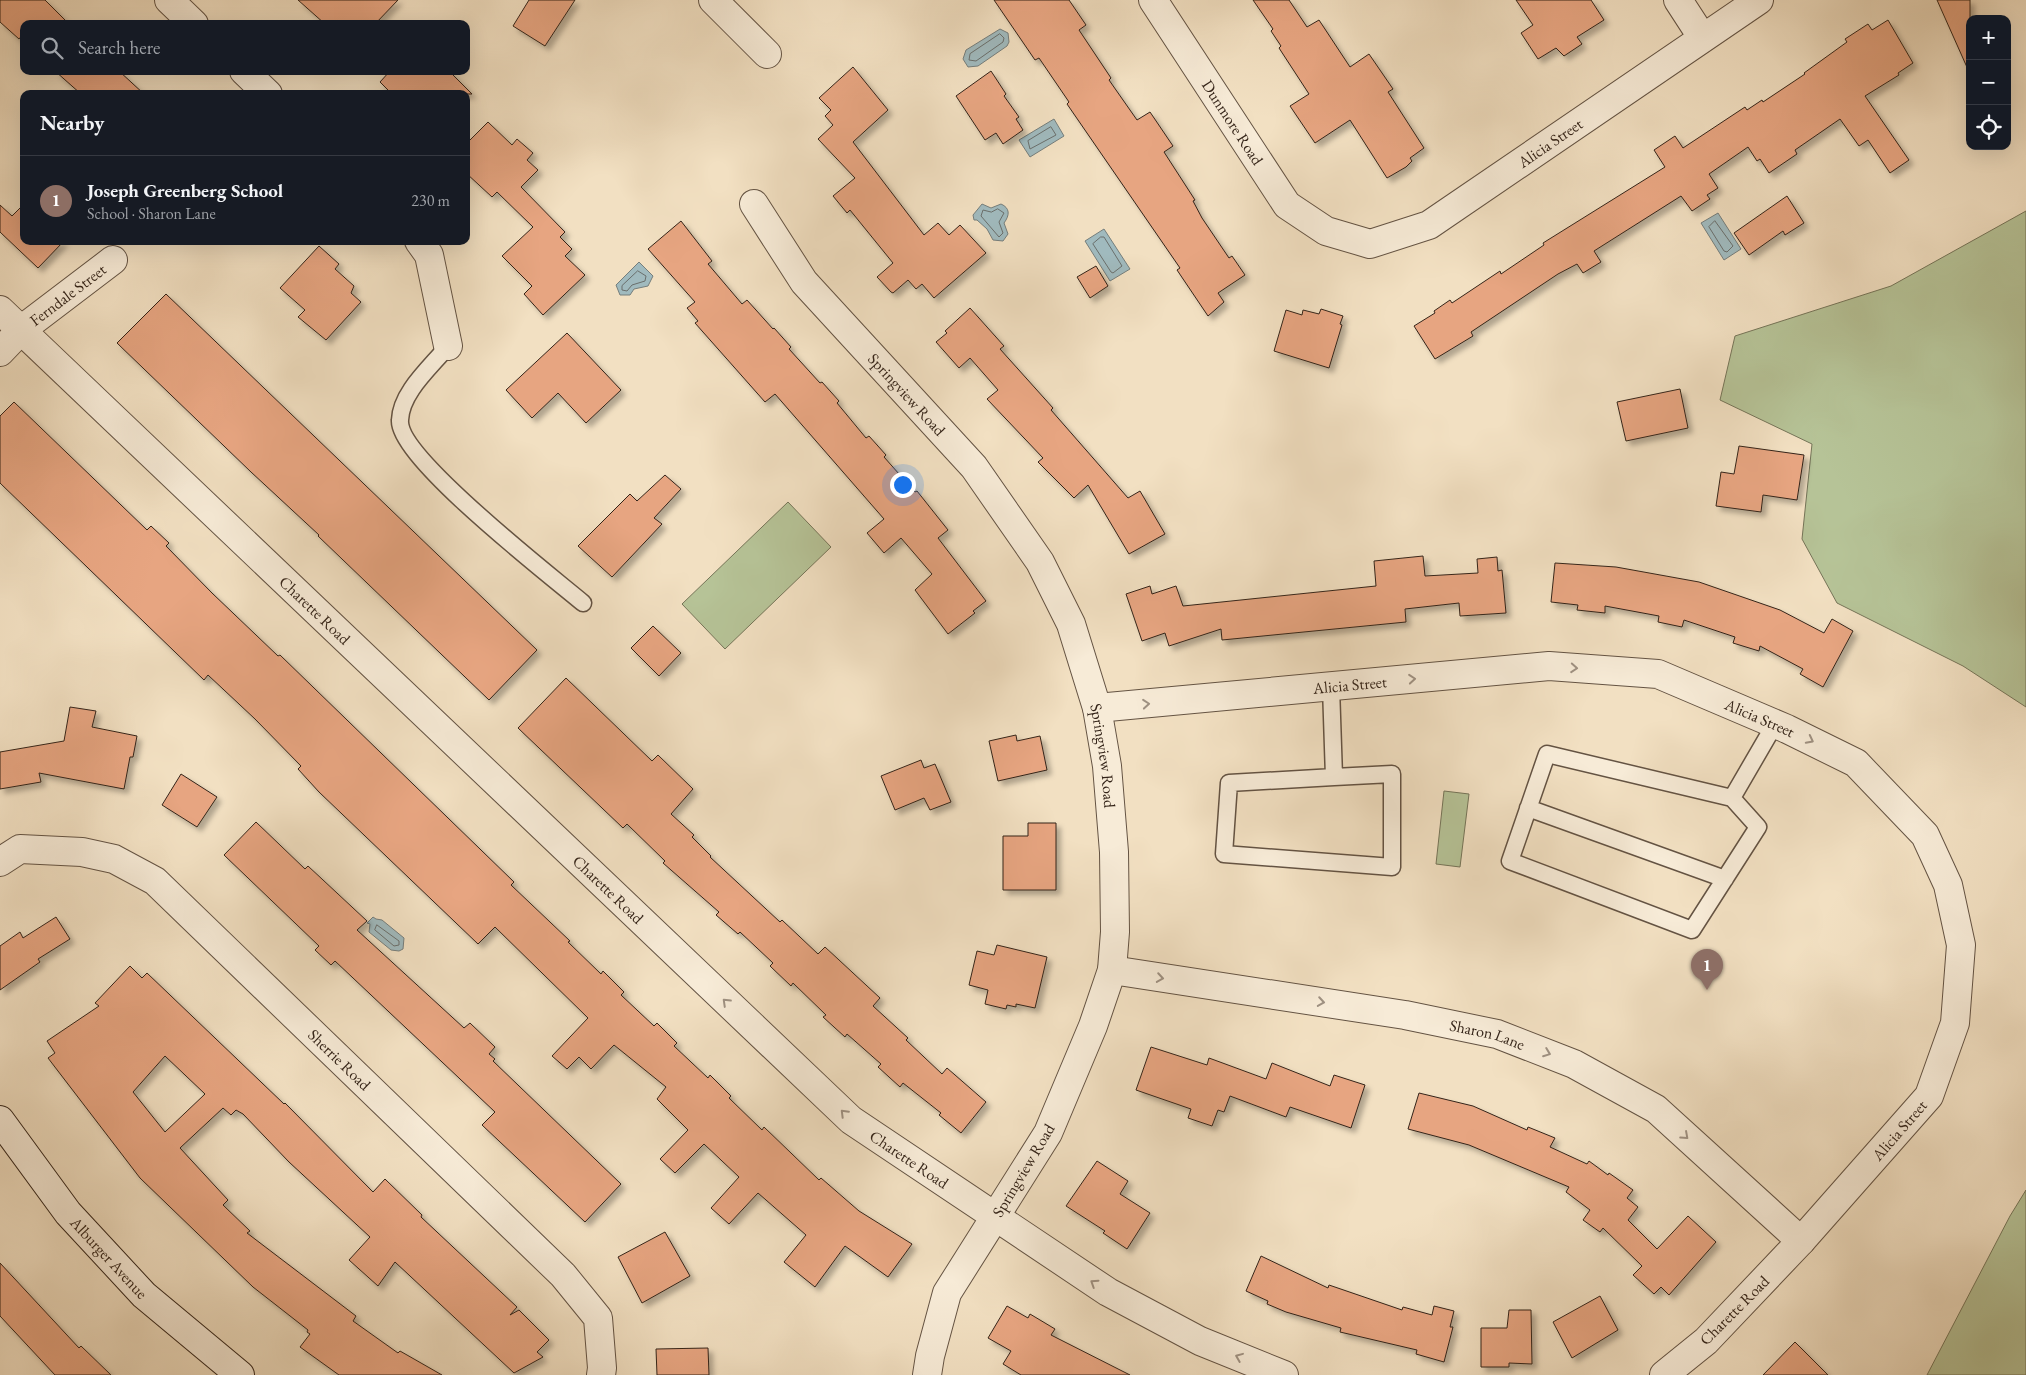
<!DOCTYPE html>
<html lang="en">
<head>
<meta charset="utf-8">
<style>
	:root { --surface:#171b24; --page:#242831; --text:#f1f3f6; --muted:#9ea1a6; --line:#363941; --accent:#c59692 }
	body { margin:0; font-family:"EB Garamond",serif; background:var(--page); color:var(--text) }
	.controls { position:absolute; right:15px; top:15px; display:grid; overflow:hidden; border-radius:10px; box-shadow:0 5px 20px #0002 }
	.controls button { width:45px; height:45px; display:grid; place-items:center; padding:0; border:0; border-bottom:1px solid var(--line); background:var(--surface); color:var(--text); font:25px sans-serif }
	.you { position:absolute; left:902px; top:484px; width:18px; height:18px; margin:-12px; border:4px solid #fff; border-radius:50%; background:#1a73e8; box-shadow:0 0 0 8px #1a73e833 }
	.badge { display:grid; place-items:center; width:32px; height:32px; border-radius:50%; background:var(--accent); color:#fff; font-size:16px; font-weight:700 }
	.pin { position:absolute; translate:-50% -41px; filter:drop-shadow(0 1px 2px #0008) }
	.pin::after { content:''; position:absolute; top:26px; width:18px; height:15px; background:inherit; clip-path:polygon(0 0,100% 0,50% 100%) }
	.list { margin:0; padding:0; list-style:none }
	h2 { display:flex; justify-content:space-between; align-items:center; height:65px; margin:0; padding:0 20px; font-size:21px }
	h2 small { font-size:16px; font-weight:400; color:var(--muted) }
	.list li { display:grid; grid-template-columns:32px 1fr auto; gap:15px; align-items:center; box-sizing:border-box; height:90px; padding:0 20px; border-top:1px solid var(--line) }
	.list b { display:block; font-size:19px; white-space:nowrap }
	.list p { margin:0; font-size:16px; white-space:nowrap; color:var(--muted) }
	.list em { font-size:16px; font-style:normal; color:var(--muted) }
	.icon { flex:none; width:28px; height:28px; fill:none; stroke:currentColor; stroke-width:2; stroke-linecap:round; stroke-linejoin:round }
	.map { position:relative; flex:none; width:2026px; height:1375px; overflow:hidden }
	.search { position:absolute; background:var(--surface); box-shadow:0 5px 20px #0002; left:20px; top:20px; width:450px; height:55px; display:flex; align-items:center; gap:12px; box-sizing:border-box; padding:0 18px; border-radius:10px; color:var(--muted); font-size:19px }
	.panel { position:absolute; background:var(--surface); box-shadow:0 5px 20px #0002; left:20px; top:90px; width:450px; height:155px; border-radius:10px }
	.map>svg:first-child { display:block }
	.green { fill:#b6c397; stroke:#757458 }
	.water { fill:#a0babe; stroke:#757e7c }
	.lines { fill:none; stroke-linecap:round; stroke-linejoin:round }
	.shore { stroke:#6a6f6c; stroke-width:1 }
	.building { fill:#e7a581; stroke:#342419; fill-rule:evenodd; filter:url(#shadow) }
	.lane-casing { stroke:#645343; stroke-width:19 }
	.street-casing { stroke:#645343; stroke-width:30 }
	.secondary-casing { stroke:#342419; stroke-width:30 }
	.lane { stroke:#f7ebd7; stroke-width:16 }
	.street { stroke:#f7ebd7; stroke-width:28 }
	.secondary { stroke:#f7ebd7; stroke-width:28 }
	.oneway { stroke:#9f9182 }
	.labels { text-anchor:middle; stroke-width:4; stroke-linejoin:round; paint-order:stroke }
	.street-label { font-size:16px; fill:#342419; stroke:#f7ebd7 }
</style>
</head>
<body>
<div class="map">
<svg width="2026" height="1375" viewBox="0 0 2026 1375">
	<defs>
		<filter id="shadow"><feDropShadow dx="4.5" dy="4.5" stdDeviation="2.5" flood-color="#0004"/></filter>
	</defs>
	<rect width="100%" height="100%" fill="#f2e0c2"/>
	<filter id="stains"><feTurbulence type="fractalNoise" baseFrequency=".004" numOctaves="4"/><feColorMatrix values="0 0 0 0 .2 0 0 0 0 .09 0 0 0 0 .02 0 0 0 .5 -.17"/></filter>
	<radialGradient id="worn" r=".72"><stop offset=".6" stop-color="#630" stop-opacity="0"/><stop offset="1" stop-color="#630" stop-opacity=".3"/></radialGradient>
	<path class="green" d="M 2026,211 L 2026,707 L 1963,666 L 1837,603 L 1802,539 L 1812,444 L 1720,400 L 1735,336 L 1891,286 Z
		M 788,502 L 831,547 L 725,649 L 682,604 Z
		M 1444,791 L 1469,794 L 1460,867 L 1436,864 Z
		M 2026,1190 L 2026,1375 L 1927,1375 L 2010,1216 Z"/>
	<path class="water" d="M 1000,29 L 1008,33 L 1009,42 L 1007,46 L 978,66 L 968,67 L 963,59 L 966,50 Z
		M 1054,119 L 1064,136 L 1030,157 L 1019,140 Z
		M 982,204 L 991,208 L 1001,204 C 1010,208 1010,215 1004,223 L 1008,234 L 1003,241 L 993,240 L 987,229 L 977,220 L 974,220 L 973,215 Z
		M 1718,213 L 1741,249 L 1724,260 L 1701,223 Z
		M 1104,229 L 1130,269 L 1110,281 L 1085,241 Z
		M 639,262 L 653,276 L 648,286 L 634,289 L 630,295 L 620,295 L 616,285 Z
		M 373,917 L 376,919 L 382,920 L 404,938 L 403,949 L 399,951 L 391,950 L 369,932 L 370,924 L 367,923 Z"/>
	<g class="lines">
		<path class="shore" d="M 1000,34 L 1004,38 L 1003,42 L 976,61 L 969,60 L 970,54 Z
			M 1051,127 L 1056,135 L 1030,149 L 1028,141 Z
			M 998,209 L 1004,213 L 999,222 L 1003,233 L 999,237 L 981,216 L 983,210 L 991,212 Z
			M 1715,221 L 1733,246 L 1727,252 L 1724,251 L 1709,227 Z
			M 1101,237 L 1104,237 L 1122,266 L 1113,273 L 1111,272 L 1093,244 Z
			M 638,271 L 646,276 L 645,281 L 632,285 L 627,291 L 622,290 L 622,286 Z
			M 377,925 L 399,941 L 399,945 L 394,946 L 375,930 Z"/>
	</g>
	<path class="building" d="M 0,0 L 45,0 L 69,24 L 24,24 L 24,33 L 19,39 L 0,22 Z
		M 298,0 L 398,0 L 375,24 L 325,24 Z
		M 529,0 L 575,0 L 545,46 L 513,26 Z
		M 994,0 L 1069,0 L 1086,25 L 1079,30 L 1111,78 L 1109,80 L 1137,120 L 1150,112 L 1173,146 L 1164,152 L 1195,200 L 1193,201 L 1202,218 L 1229,258 L 1232,256 L 1245,275 L 1218,293 L 1224,302 L 1208,316 L 1177,270 L 1180,268 L 1067,104 L 1069,102 L 1039,58 L 1035,60 Z
		M 1253,0 L 1289,0 L 1307,27 L 1319,20 L 1350,67 L 1369,54 L 1393,89 L 1388,92 L 1424,148 L 1410,158 L 1412,161 L 1406,167 L 1387,178 L 1350,120 L 1315,143 L 1290,106 L 1309,94 L 1279,48 L 1281,46 L 1271,31 L 1273,29 Z
		M 1516,0 L 1591,0 L 1604,20 L 1577,37 L 1582,44 L 1564,56 L 1556,48 L 1538,59 L 1521,33 L 1533,25 Z
		M 1937,0 L 1970,0 L 1970,74 Z
		M 1888,20 L 1913,63 L 1898,73 L 1899,75 L 1865,96 L 1909,160 L 1890,173 L 1868,140 L 1859,146 L 1840,119 L 1795,150 L 1797,154 L 1769,173 L 1760,159 L 1757,161 L 1748,147 L 1709,174 L 1718,188 L 1707,195 L 1710,199 L 1692,211 L 1681,196 L 1594,251 L 1601,262 L 1583,273 L 1577,264 L 1558,274 L 1471,332 L 1473,336 L 1435,359 L 1414,326 L 1435,313 L 1434,311 L 1450,300 L 1452,303 L 1500,271 L 1501,274 L 1544,245 L 1543,243 L 1665,167 L 1654,150 L 1675,136 L 1683,148 L 1745,107 L 1747,110 L 1762,100 L 1763,102 L 1805,74 L 1804,73 L 1847,42 L 1845,39 L 1868,24 L 1872,30 Z
		M 853,67 L 888,110 L 853,142 L 924,235 L 938,223 L 949,235 L 960,225 L 986,253 L 934,298 L 922,284 L 916,289 L 908,280 L 893,293 L 891,292 L 877,277 L 893,263 L 850,210 L 847,213 L 833,196 L 855,178 L 818,139 L 833,125 L 825,116 L 831,110 L 819,98 Z
		M 55,71 L 119,71 L 144,94 L 81,94 Z
		M 390,71 L 449,71 L 472,94 L 392,94 L 380,82 Z
		M 991,71 L 1006,94 L 1004,96 L 1019,117 L 1016,119 L 1023,130 L 1003,144 L 996,133 L 985,140 L 956,96 Z
		M 488,122 L 512,145 L 517,139 L 533,153 L 527,160 L 538,170 L 521,187 L 565,232 L 560,237 L 572,249 L 565,256 L 585,275 L 543,315 L 524,294 L 532,286 L 502,256 L 533,227 L 497,192 L 492,197 L 466,173 L 466,144 Z
		M 1787,196 L 1804,223 L 1785,235 L 1783,231 L 1749,255 L 1734,233 Z
		M 24,204 L 24,241 L 64,241 L 38,268 L 0,232 L 0,205 L 12,216 Z
		M 681,221 L 712,261 L 708,264 L 742,304 L 747,300 L 773,329 L 774,328 L 791,347 L 789,349 L 820,383 L 822,382 L 839,401 L 837,403 L 866,438 L 869,436 L 886,455 L 884,457 L 915,492 L 917,491 L 948,530 L 938,538 L 986,601 L 973,611 L 975,613 L 948,634 L 915,590 L 932,574 L 901,538 L 884,553 L 867,533 L 884,519 L 775,394 L 765,402 L 695,323 L 698,321 L 687,308 L 695,302 L 648,249 Z
		M 319,246 L 339,264 L 335,269 L 354,286 L 351,293 L 361,302 L 326,340 L 298,317 L 305,310 L 280,288 Z
		M 1096,266 L 1108,286 L 1090,298 L 1077,277 Z
		M 166,294 L 537,650 L 489,700 L 318,536 L 319,535 L 251,472 L 117,343 Z
		M 970,308 L 1004,346 L 1000,349 L 1053,408 L 1051,410 L 1128,498 L 1140,491 L 1165,534 L 1129,554 L 1088,485 L 1074,498 L 1038,462 L 1043,458 L 987,399 L 998,390 L 970,358 L 959,368 L 936,342 L 947,333 L 945,331 Z
		M 1321,309 L 1343,316 L 1340,324 L 1342,325 L 1329,368 L 1274,351 L 1286,310 L 1302,315 L 1303,310 L 1319,314 Z
		M 567,333 L 621,390 L 586,423 L 558,393 L 532,418 L 506,390 Z
		M 1680,389 L 1688,428 L 1626,441 L 1617,402 Z
		M 14,402 L 147,530 L 151,526 L 169,543 L 166,546 L 212,593 L 278,656 L 280,655 L 514,882 L 511,885 L 570,941 L 568,942 L 601,974 L 603,971 L 624,992 L 621,995 L 654,1026 L 657,1023 L 677,1043 L 674,1046 L 708,1078 L 710,1075 L 731,1096 L 729,1098 L 762,1130 L 764,1127 L 819,1180 L 821,1178 L 859,1211 L 912,1244 L 888,1277 L 845,1246 L 815,1287 L 784,1262 L 806,1235 L 758,1193 L 729,1224 L 711,1208 L 739,1177 L 704,1144 L 675,1173 L 660,1159 L 688,1130 L 657,1099 L 666,1087 L 614,1045 L 591,1069 L 579,1057 L 567,1069 L 552,1056 L 588,1018 L 495,927 L 478,944 L 319,792 L 298,769 L 301,766 L 255,719 L 208,675 L 204,680 L 0,483 L 0,416 Z
		M 1739,446 L 1804,455 L 1797,500 L 1763,495 L 1761,512 L 1716,506 L 1721,472 L 1734,474 Z
		M 665,475 L 681,489 L 654,518 L 662,524 L 612,577 L 578,546 L 630,494 L 637,501 Z
		M 1423,556 L 1425,576 L 1478,573 L 1477,559 L 1497,557 L 1498,571 L 1502,570 L 1506,613 L 1460,616 L 1459,603 L 1405,609 L 1406,622 L 1222,640 L 1221,629 L 1169,646 L 1165,633 L 1142,641 L 1126,594 L 1150,586 L 1152,594 L 1176,586 L 1183,606 L 1376,586 L 1374,561 Z
		M 1555,563 L 1616,567 L 1699,582 L 1780,610 L 1824,633 L 1832,619 L 1853,631 L 1823,687 L 1800,674 L 1803,669 L 1760,646 L 1759,651 L 1733,643 L 1735,637 L 1684,620 L 1682,627 L 1658,622 L 1659,616 L 1605,606 L 1605,613 L 1577,610 L 1578,605 L 1551,602 Z
		M 653,626 L 681,653 L 659,676 L 631,648 Z
		M 566,678 L 652,761 L 658,755 L 693,789 L 671,814 L 694,835 L 692,837 L 711,856 L 710,857 L 780,922 L 782,920 L 818,954 L 825,947 L 880,998 L 873,1006 L 908,1038 L 906,1040 L 942,1074 L 947,1068 L 986,1102 L 961,1133 L 939,1115 L 941,1113 L 903,1083 L 900,1087 L 878,1067 L 881,1064 L 847,1034 L 845,1037 L 823,1017 L 826,1015 L 793,983 L 791,986 L 770,966 L 773,963 L 740,932 L 738,934 L 716,915 L 719,912 L 663,863 L 665,861 L 627,824 L 623,828 L 518,728 Z
		M 70,707 L 96,711 L 92,727 L 137,736 L 133,757 L 130,757 L 124,789 L 39,773 L 41,782 L 0,789 L 0,752 L 64,741 Z
		M 1016,735 L 1017,741 L 1040,736 L 1047,770 L 998,781 L 989,741 Z
		M 921,760 L 924,768 L 935,764 L 951,802 L 930,810 L 924,798 L 895,810 L 881,776 Z
		M 181,774 L 217,797 L 197,827 L 162,805 Z
		M 256,822 L 305,869 L 308,866 L 367,921 L 357,930 L 464,1028 L 470,1023 L 495,1047 L 489,1054 L 495,1059 L 493,1061 L 621,1184 L 585,1222 L 482,1125 L 495,1112 L 335,961 L 331,965 L 315,950 L 319,946 L 224,855 Z
		M 1028,823 L 1056,823 L 1056,890 L 1003,890 L 1003,836 L 1028,836 Z
		M 56,917 L 70,939 L 38,959 L 40,962 L 0,990 L 0,946 L 20,932 L 23,938 Z
		M 997,945 L 1047,957 L 1035,1008 L 1016,1004 L 1016,1007 L 1007,1005 L 1006,1009 L 985,1004 L 988,990 L 969,985 L 977,951 L 994,955 Z
		M 130,966 L 142,978 L 147,973 L 284,1104 L 285,1103 L 373,1192 L 385,1179 L 422,1215 L 421,1217 L 517,1307 L 510,1315 L 519,1310 L 549,1340 L 537,1352 L 543,1357 L 514,1373 L 395,1262 L 378,1286 L 349,1260 L 370,1237 L 289,1162 L 243,1114 L 236,1110 L 231,1115 L 223,1108 L 180,1148 L 228,1200 L 223,1205 L 250,1231 L 247,1233 L 356,1316 L 353,1321 L 398,1353 L 400,1351 L 442,1375 L 339,1375 L 300,1347 L 310,1334 L 307,1332 L 308,1330 L 253,1287 L 140,1178 L 48,1058 L 55,1053 L 47,1041 L 99,1006 L 95,1003 ZM 165,1056 L 205,1094 L 165,1132 L 133,1092 Z
		M 1151,1047 L 1207,1065 L 1209,1058 L 1266,1079 L 1272,1063 L 1330,1086 L 1334,1075 L 1365,1085 L 1351,1128 L 1290,1107 L 1286,1117 L 1230,1096 L 1224,1112 L 1218,1110 L 1212,1126 L 1188,1118 L 1191,1109 L 1136,1090 Z
		M 1419,1093 L 1473,1106 L 1527,1130 L 1528,1127 L 1555,1138 L 1550,1147 L 1587,1164 L 1589,1161 L 1608,1175 L 1609,1173 L 1633,1190 L 1627,1198 L 1638,1207 L 1628,1220 L 1657,1249 L 1688,1216 L 1716,1242 L 1669,1295 L 1661,1287 L 1654,1294 L 1633,1275 L 1642,1266 L 1603,1228 L 1600,1232 L 1583,1220 L 1590,1210 L 1566,1192 L 1569,1187 L 1469,1145 L 1408,1129 Z
		M 1097,1161 L 1128,1181 L 1120,1194 L 1150,1213 L 1127,1249 L 1103,1233 L 1105,1231 L 1066,1206 Z
		M 665,1232 L 690,1276 L 642,1303 L 618,1257 Z
		M 1261,1256 L 1328,1288 L 1329,1285 L 1402,1310 L 1403,1307 L 1432,1315 L 1434,1306 L 1454,1311 L 1450,1327 L 1453,1327 L 1444,1362 L 1416,1354 L 1417,1350 L 1340,1332 L 1341,1328 L 1286,1312 L 1267,1304 L 1268,1301 L 1246,1291 Z
		M 0,1263 L 79,1348 L 81,1346 L 111,1375 L 55,1375 L 0,1316 Z
		M 1600,1296 L 1618,1330 L 1572,1358 L 1553,1322 Z
		M 1007,1306 L 1028,1318 L 1030,1314 L 1055,1329 L 1051,1335 L 1130,1375 L 1021,1375 L 1003,1364 L 1011,1351 L 988,1338 Z
		M 1509,1310 L 1531,1310 L 1532,1364 L 1509,1363 L 1509,1367 L 1481,1367 L 1481,1328 L 1507,1328 Z
		M 1795,1342 L 1828,1375 L 1763,1375 Z
		M 708,1348 L 709,1375 L 657,1375 L 656,1349 Z"/>
	<g class="lines">
		<defs>
			<path id="lane" d="M 448,346 C 431,367 401,392 400,420 C 397,457 551,576 583,603
				M 1331,687 L 1334,777 L 1229,783 L 1224,854 L 1392,867 L 1392,774 L 1334,777
				M 1732,798 L 1758,827 L 1692,930 L 1510,861 L 1547,754 L 1732,798 L 1775,724
				M 1528,808 L 1725,879"/>
			<g id="street">
				<path d="M 169,0 L 194,24"/>
				<path d="M 713,0 L 767,54"/>
				<path id="s1" d="M 1153,0 L 1287,205 L 1326,231 L 1370,244 L 1429,225 L 1759,0"/>
				<path d="M 1678,0 L 1702,37"/>
				<path d="M 244,71 L 268,94"/>
				<path id="s2" d="M 754,204 L 804,282 L 974,467 L 1040,562 L 1071,624 L 1097,708 L 1107,766 L 1114,852 L 1115,932 L 1112,970 L 1093,1026 L 1048,1133 L 947,1293 L 930,1356 L 927,1375"/>
				<path d="M 419,241 L 429,255 L 448,346"/>
				<path id="s3" d="M 0,310 L 851,1120 L 1108,1292 L 1200,1341 L 1284,1375"/>
				<path id="s4" d="M 0,352 L 21,330 L 113,260"/>
				<path id="s5" d="M 1097,708 L 1549,666 L 1658,674 L 1787,729 L 1856,763 L 1925,835 L 1948,885 L 1961,945 L 1955,1023 L 1929,1096 L 1801,1241 L 1706,1341 L 1664,1375"/>
				<path id="s6" d="M 0,862 L 20,849 L 82,852 L 114,859 L 155,881 L 563,1275 L 598,1318 L 602,1368 L 601,1375"/>
				<path id="s7" d="M 1112,970 L 1405,1015 L 1497,1034 L 1574,1064 L 1656,1109 L 1801,1241"/>
			</g>
			<g id="secondary">
				<path id="s8" d="M 0,1120 L 68,1213 L 144,1295 L 240,1375"/>
			</g>
		</defs>
		<use href="#lane" class="lane-casing"/>
		<use href="#street" class="street-casing"/>
		<use href="#secondary" class="secondary-casing"/>
		<use href="#lane" class="lane"/>
		<use href="#street" class="street"/>
		<use href="#secondary" class="secondary"/>
	</g>
	<defs><path id="oneway-chevron" d="M-2-3.5L2.5 0L-2 3.5" fill="none" stroke-width="1.6" stroke-linecap="round" stroke-linejoin="round" transform="scale(1.25)"/></defs>
	<g class="oneway">
		<use href="#oneway-chevron" transform="translate(1574 668) rotate(4)"/>
		<use href="#oneway-chevron" transform="translate(1412 679) rotate(-5)"/>
		<use href="#oneway-chevron" transform="translate(1146 704) rotate(-5)"/>
		<use href="#oneway-chevron" transform="translate(1810 740) rotate(27)"/>
		<use href="#oneway-chevron" transform="translate(1160 978) rotate(9)"/>
		<use href="#oneway-chevron" transform="translate(726 1002) rotate(-136)"/>
		<use href="#oneway-chevron" transform="translate(1321 1002) rotate(9)"/>
		<use href="#oneway-chevron" transform="translate(1547 1053) rotate(21)"/>
		<use href="#oneway-chevron" transform="translate(844 1113) rotate(-135)"/>
		<use href="#oneway-chevron" transform="translate(1685 1136) rotate(42)"/>
		<use href="#oneway-chevron" transform="translate(1094 1283) rotate(-147)"/>
		<use href="#oneway-chevron" transform="translate(1239 1357) rotate(-158)"/>
	</g>
	<g class="labels">
		<g class="street-label">
			<text dy="6" stroke="none"><textPath href="#s1" startOffset="146">Dunmore Road</textPath></text>
			<text dy="6" stroke="none"><textPath href="#s1" startOffset="546">Alicia Street</textPath></text>
			<text dy="6" stroke="none"><textPath href="#s4" startOffset="89">Ferndale Street</textPath></text>
			<text dy="6" stroke="none"><textPath href="#s2" startOffset="245">Springview Road</textPath></text>
			<text dy="6" stroke="none"><textPath href="#s3" startOffset="435">Charette Road</textPath></text>
			<text dy="6" stroke="none"><textPath href="#s5" startOffset="254">Alicia Street</textPath></text>
			<text dy="6" stroke="none"><textPath href="#s5" startOffset="674">Alicia Street</textPath></text>
			<text dy="6" stroke="none"><textPath href="#s2" startOffset="665">Springview Road</textPath></text>
			<text dy="6" stroke="none"><textPath href="#s3" startOffset="840">Charette Road</textPath></text>
			<text dy="6" stroke="none"><textPath href="#s7" startOffset="381">Sharon Lane</textPath></text>
			<text dy="6" stroke="none"><textPath href="#s6" startOffset="422">Sherrie Road</textPath></text>
			<text transform="translate(1899 1130) rotate(-49)" y="6">Alicia Street</text>
			<text dy="6" stroke="none"><textPath href="#s3" startOffset="1245">Charette Road</textPath></text>
			<text transform="translate(1023 1170) rotate(-59)" y="6">Springview Road</text>
			<text dy="6" stroke="none"><textPath href="#s8" startOffset="176">Alburger Avenue</textPath></text>
			<text transform="translate(1734 1310) rotate(-45)" y="6">Charette Road</text>
		</g>
	</g>
	<rect width="100%" height="100%" filter="url(#stains)"/>
	<rect width="100%" height="100%" fill="url(#worn)"/>
</svg>
<div class="controls">
<button>+</button>
<button>−</button>
<button><svg class="icon" aria-label="locate" viewBox="0 0 24 24"><circle cx="12" cy="12" r="6"/><path d="M12 2v4M12 18v4M2 12h4M18 12h4"/></svg></button>
</div>
<div class="you"></div>
<div class="pin badge" style="left:1707px;top:990px;background:#8d6e63">1</div>
<div class="search"><svg class="icon" aria-label="search" viewBox="0 0 24 24"><circle cx="10" cy="10" r="6"/><path d="M15 15l6 6"/></svg>Search here</div>
<section class="panel">
<h2>Nearby<small></small></h2>
<ul class="list">
<li><span class="badge" style="background:#8d6e63">1</span><div><b>Joseph Greenberg School</b><p>School · Sharon Lane</p></div><em>230 m</em></li>
</ul>
</section>
</div>
</body>
</html>
